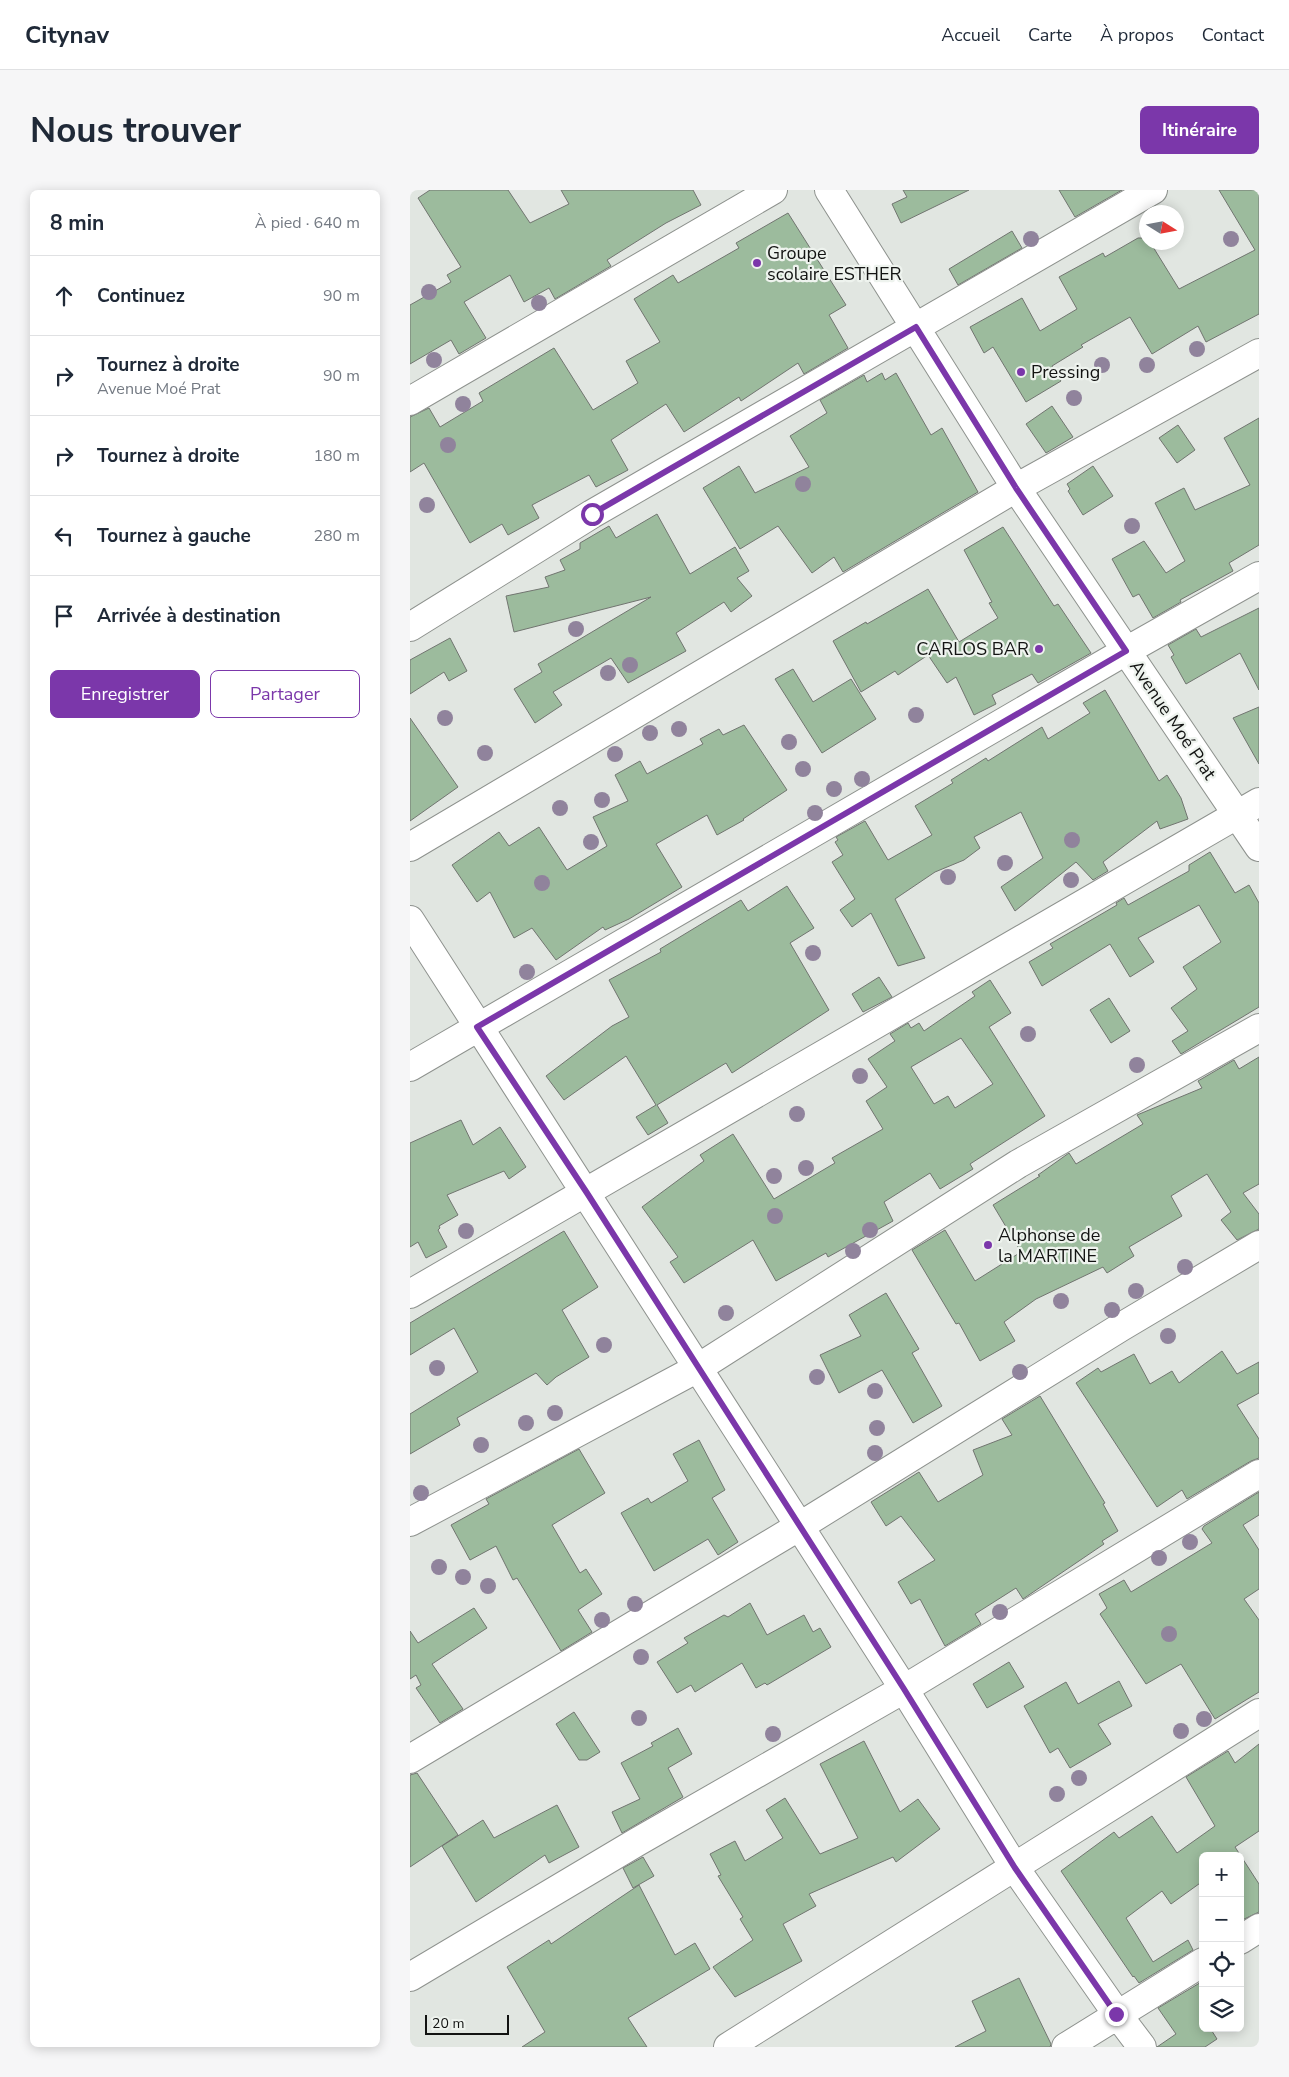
<!DOCTYPE html>
<html lang="fr">
<head>
<meta charset="utf-8">
<style>
	:root { --surface:#fff; --page:#f6f6f7; --text:#1f2937; --muted:#747a83; --line:#e0e1e3; --accent:#7b37aa }
	body { margin:0; font-family:"Nunito Sans",sans-serif; background:var(--page); color:var(--text) }
	.controls { position:absolute; right:15px; bottom:15px; display:grid; overflow:hidden; border-radius:8px; box-shadow:0 2px 12px #0003 }
	.controls button { width:45px; height:45px; display:grid; place-items:center; padding:0; border:0; border-bottom:1px solid var(--line); background:var(--surface); color:var(--text); font:25px sans-serif }
	.compass { position:absolute; left:729px; top:15px; width:45px; height:45px; border-radius:50%; background:var(--surface); box-shadow:0 2px 12px #0003; rotate:101deg }
	.scale { position:absolute; left:15px; bottom:12px; width:84px; box-sizing:border-box; padding-left:5px; border:2px solid #121312; border-top:0; font-size:14px; line-height:18px; white-space:nowrap; color:#121312; -webkit-text-stroke:4px #eef3ee; paint-order:stroke }
	.stop { position:absolute; width:15px; height:15px; margin:-11px; border:4px solid #7b37aa; border-radius:50%; background:#fff }
	.stop.end { background:#7b37aa; border-color:#fff; box-shadow:0 1px 5px #0008 }
	.list { margin:0; padding:0; list-style:none }
	h2 { display:flex; justify-content:space-between; align-items:center; height:65px; margin:0; padding:0 20px; font-size:21px }
	h2 small { font-size:16px; font-weight:400; color:var(--muted) }
	.list li { display:grid; grid-template-columns:32px 1fr auto; gap:15px; align-items:center; box-sizing:border-box; height:80px; padding:0 20px; border-top:1px solid var(--line) }
	.list b { display:block; font-size:19px; white-space:nowrap }
	.list p { margin:0; font-size:16px; white-space:nowrap; color:var(--muted) }
	.list em { font-size:16px; font-style:normal; color:var(--muted) }
	.actions { display:flex; gap:10px; padding:15px 20px }
	.actions a { flex:1; padding:11px 0; border:1px solid var(--accent); border-radius:8px; text-align:center; font-size:18px; color:var(--accent) }
	.actions .main { background:var(--accent); color:#fff }
	.icon { flex:none; width:28px; height:28px; fill:none; stroke:currentColor; stroke-width:2; stroke-linecap:round; stroke-linejoin:round }
	.map { position:relative; flex:none; width:849px; height:1857px; overflow:hidden; border-radius:8px }
	header { display:flex; align-items:center; gap:30px; box-sizing:border-box; height:70px; padding:0 25px; background:var(--surface); border-bottom:1px solid var(--line) }
	header strong { font-size:24px }
	nav { display:flex; gap:28px; margin-inline-start:auto; font-size:18px }
	.intro { display:flex; align-items:center; justify-content:space-between; box-sizing:border-box; height:120px; padding:0 30px }
	h1 { margin:0; font-size:35px }
	.button { padding:12px 22px; border-radius:8px; background:var(--accent); color:#fff; font-size:18px; font-weight:700 }
	main { display:flex; gap:30px; padding:0 30px }
	aside { flex:1; background:var(--surface); border-radius:8px; box-shadow:0 2px 12px #0003 }
	.map>svg:first-child { display:block }
	.building { fill:#9cbb9d; stroke:#717570; fill-rule:evenodd }
	.lines { fill:none; stroke-linecap:round; stroke-linejoin:round }
	.street-casing { stroke:#8e928e; stroke-width:30 }
	.street { stroke:#fff; stroke-width:28 }
	.tree { fill:#90839c }
	.route { stroke:#7b37aa; stroke-width:6 }
	.poi-dot { fill:#7b37aa; stroke:#eef3ee; stroke-width:2 }
	.labels { text-anchor:middle; stroke-width:4.5; stroke-linejoin:round; paint-order:stroke }
	.poi-label { font-size:18px; fill:#121312; stroke:#eef3ee; text-anchor:start }
	.street-label { font-size:18px; fill:#121312; stroke:#eef3ee }
</style>
</head>
<body>
<header>
<strong>Citynav</strong>
<nav><a>Accueil</a><a>Carte</a><a>À propos</a><a>Contact</a></nav>
</header>
<div class="intro"><h1>Nous trouver</h1><a class="button">Itinéraire</a></div>
<main>
<aside>
<h2>8 min<small>À pied · 640 m</small></h2>
<ul class="list">
<li><svg class="icon" aria-label="ahead" viewBox="0 0 24 24"><path d="M12 20V5M6 11l6-6 6 6"/></svg><div><b>Continuez</b></div><em>90 m</em></li>
<li><svg class="icon" aria-label="right" viewBox="0 0 24 24"><path d="M7 20v-9h11M14 6l5 5-5 5"/></svg><div><b>Tournez à droite</b><p>Avenue Moé Prat</p></div><em>90 m</em></li>
<li><svg class="icon" aria-label="right" viewBox="0 0 24 24"><path d="M7 20v-9h11M14 6l5 5-5 5"/></svg><div><b>Tournez à droite</b></div><em>180 m</em></li>
<li><svg class="icon" aria-label="left" viewBox="0 0 24 24"><path d="M17 20v-9H6M10 6l-5 5 5 5"/></svg><div><b>Tournez à gauche</b></div><em>280 m</em></li>
<li><svg class="icon" aria-label="arrive" viewBox="0 0 24 24"><path d="M6 21V4h12l-3 4 3 4H6"/></svg><div><b>Arrivée à destination</b></div></li>
</ul>
<div class="actions"><a class="main">Enregistrer</a><a>Partager</a></div>
</aside>
<div class="map">
<svg width="849" height="1857" viewBox="0 0 849 1857">
	<rect width="100%" height="100%" fill="#e1e6e1"/>
	<path class="building" d="M 20,0 L 98,0 L 120,33 L 159,14 L 151,0 L 283,0 L 291,15 L 256,33 L 197,70 L 201,76 L 145,109 L 139,98 L 114,112 L 100,85 L 54,112 L 76,148 L 49,164 L 41,150 L 0,174 L 0,115 L 41,92 L 37,85 L 51,77 L 8,8 Z
		M 493,0 L 559,0 L 491,33 L 482,14 L 497,7 Z
		M 649,0 L 712,0 L 665,27 Z
		M 809,0 L 849,0 L 849,124 L 796,152 L 788,136 L 742,164 L 720,127 L 671,155 L 673,157 L 642,176 L 651,191 L 616,212 L 583,157 L 574,163 L 560,137 L 612,108 L 630,141 L 667,119 L 649,87 L 693,63 L 695,67 L 728,48 L 736,48 L 736,52 L 740,52 L 769,99 L 845,60 Z
		M 378,23 L 436,115 L 419,125 L 438,158 L 394,184 L 388,173 L 331,211 L 329,207 L 274,242 L 256,214 L 201,250 L 218,280 L 186,297 L 179,285 L 122,315 L 129,328 L 98,345 L 92,334 L 60,353 L 14,273 L 0,282 L 0,227 L 19,218 L 30,237 L 73,211 L 69,203 L 144,158 L 183,220 L 228,193 L 216,171 L 250,152 L 224,109 L 263,85 L 268,93 L 329,58 L 326,53 Z
		M 602,41 L 612,58 L 548,95 L 539,79 Z
		M 472,183 L 475,190 L 486,183 L 521,245 L 532,238 L 568,302 L 433,382 L 424,367 L 402,383 L 368,336 L 330,359 L 293,298 L 329,276 L 345,303 L 399,277 L 380,246 L 417,223 L 410,210 L 454,185 L 457,192 Z
		M 642,216 L 663,247 L 636,263 L 616,234 Z
		M 849,228 L 849,355 L 819,373 L 823,381 L 770,410 L 771,412 L 743,428 L 729,404 L 723,407 L 702,369 L 734,351 L 756,383 L 775,371 L 745,313 L 774,298 L 785,320 L 840,295 L 814,248 Z
		M 768,235 L 785,260 L 767,273 L 749,248 Z
		M 683,276 L 703,306 L 673,325 L 658,301 L 660,299 L 657,294 Z
		M 247,324 L 280,384 L 325,357 L 339,381 L 327,388 L 342,406 L 321,422 L 314,412 L 266,443 L 276,461 L 218,493 L 201,468 L 143,502 L 152,515 L 125,533 L 104,499 L 132,482 L 128,474 L 241,407 L 104,442 L 96,406 L 139,397 L 135,387 L 155,380 L 150,370 L 170,359 L 170,353 L 199,336 L 206,348 Z
		M 593,337 L 644,416 L 648,414 L 681,463 L 628,493 L 622,484 L 582,505 L 586,514 L 564,525 L 546,487 L 537,493 L 518,465 L 488,485 L 485,481 L 451,502 L 423,451 L 456,432 L 457,434 L 518,399 L 549,452 L 588,428 L 579,413 L 582,412 L 554,360 Z
		M 849,418 L 849,500 L 830,463 L 776,494 L 761,467 L 764,465 L 758,455 L 786,439 L 791,447 Z
		M 40,448 L 57,481 L 39,491 L 34,482 L 0,504 L 0,470 Z
		M 383,479 L 403,512 L 441,489 L 466,529 L 412,563 L 365,489 Z
		M 695,500 L 749,591 L 757,585 L 771,608 L 778,629 L 750,639 L 747,631 L 693,672 L 698,681 L 683,690 L 666,672 L 605,721 L 591,697 L 633,668 L 611,622 L 564,647 L 570,658 L 554,670 L 525,682 L 485,709 L 515,768 L 488,776 L 461,723 L 442,737 L 430,720 L 445,709 L 422,672 L 433,665 L 425,652 L 428,650 L 426,647 L 455,631 L 478,670 L 522,645 L 505,616 L 543,593 L 541,590 L 576,568 L 578,571 L 632,537 L 638,549 L 680,523 L 673,513 Z
		M 849,517 L 849,574 L 823,528 Z
		M 0,528 L 48,597 L 0,631 Z
		M 334,535 L 377,600 L 333,629 L 334,630 L 307,645 L 297,625 L 246,654 L 272,697 L 219,729 L 195,740 L 193,737 L 146,770 L 122,738 L 104,748 L 80,702 L 67,712 L 42,675 L 89,642 L 99,656 L 129,637 L 157,680 L 197,656 L 183,627 L 218,611 L 205,585 L 230,571 L 237,584 L 293,554 L 290,549 L 309,539 L 313,545 Z
		M 800,662 L 825,703 L 839,695 L 849,713 L 849,817 L 771,864 L 762,851 L 778,841 L 761,818 L 787,799 L 773,777 L 811,752 L 789,715 L 728,748 L 744,772 L 720,787 L 700,754 L 632,796 L 619,772 L 643,758 L 640,754 L 707,715 L 706,713 L 714,708 L 718,715 L 779,681 L 779,675 Z
		M 377,696 L 404,738 L 380,753 L 419,820 L 322,883 L 316,873 L 247,915 L 258,933 L 238,945 L 226,927 L 246,915 L 216,866 L 154,910 L 136,886 L 202,836 L 219,827 L 199,790 L 251,762 L 250,759 L 331,710 L 338,721 Z
		M 469,787 L 482,807 L 453,822 L 442,804 Z
		M 580,790 L 601,823 L 579,837 L 635,926 L 560,974 L 563,979 L 530,999 L 520,983 L 474,1012 L 483,1031 L 418,1067 L 416,1063 L 366,1091 L 343,1050 L 274,1093 L 260,1072 L 268,1067 L 232,1017 L 294,971 L 290,965 L 323,944 L 364,1009 L 425,973 L 422,968 L 473,939 L 456,911 L 477,897 L 458,869 L 485,851 L 480,844 L 498,833 L 501,838 L 509,833 L 514,841 L 565,806 L 562,802 ZM 551,848 L 583,894 L 545,918 L 538,906 L 524,914 L 501,877 Z
		M 699,808 L 720,841 L 701,853 L 680,820 Z
		M 849,867 L 849,994 L 833,1003 L 849,1024 L 849,1039 L 827,1050 L 811,1030 L 821,1022 L 797,984 L 761,1006 L 772,1026 L 719,1057 L 724,1066 L 697,1083 L 693,1077 L 626,1109 L 594,1132 L 605,1151 L 570,1171 L 549,1133 L 546,1134 L 502,1060 L 535,1040 L 565,1091 L 611,1062 L 583,1015 L 630,986 L 628,985 L 659,963 L 666,974 L 733,934 L 727,925 L 792,898 L 788,891 L 824,870 L 829,879 Z
		M 51,930 L 63,955 L 90,937 L 116,977 L 99,989 L 94,981 L 37,1005 L 48,1025 L 29,1036 L 30,1038 L 28,1040 L 37,1057 L 16,1068 L 8,1052 L 0,1057 L 0,953 Z
		M 154,1041 L 188,1097 L 152,1120 L 179,1167 L 146,1187 L 137,1195 L 126,1183 L 47,1228 L 50,1235 L 0,1264 L 0,1224 L 68,1182 L 44,1138 L 0,1165 L 0,1133 Z
		M 476,1103 L 509,1159 L 502,1163 L 532,1216 L 503,1233 L 472,1180 L 429,1203 L 410,1165 L 451,1146 L 439,1125 Z
		M 812,1161 L 827,1184 L 849,1172 L 849,1203 L 827,1215 L 849,1249 L 849,1268 L 841,1271 L 777,1309 L 772,1300 L 747,1317 L 666,1193 L 688,1178 L 691,1182 L 724,1164 L 740,1194 L 762,1181 L 769,1193 Z
		M 630,1206 L 695,1313 L 693,1314 L 708,1341 L 692,1351 L 694,1354 L 613,1409 L 606,1398 L 565,1424 L 571,1434 L 535,1456 L 510,1409 L 501,1414 L 488,1392 L 525,1370 L 491,1326 L 476,1336 L 461,1312 L 509,1282 L 528,1312 L 573,1285 L 563,1260 L 602,1245 L 592,1229 Z
		M 289,1250 L 315,1300 L 302,1308 L 328,1352 L 308,1365 L 298,1349 L 244,1381 L 211,1323 L 238,1308 L 241,1313 L 278,1291 L 263,1264 Z
		M 169,1259 L 195,1303 L 142,1335 L 170,1383 L 176,1379 L 192,1404 L 168,1420 L 182,1442 L 151,1461 L 107,1388 L 103,1390 L 86,1356 L 60,1370 L 41,1335 L 79,1314 L 76,1309 Z
		M 849,1302 L 849,1325 L 833,1335 L 849,1360 L 849,1399 L 834,1409 L 849,1430 L 849,1502 L 805,1529 L 771,1474 L 736,1494 L 690,1424 L 697,1418 L 689,1404 L 714,1390 L 721,1402 L 802,1353 L 792,1339 L 794,1336 Z
		M 340,1413 L 357,1445 L 394,1425 L 403,1442 L 410,1438 L 421,1457 L 357,1495 L 355,1493 L 346,1498 L 332,1473 L 285,1502 L 281,1495 L 267,1503 L 247,1472 L 278,1453 L 274,1448 L 314,1425 L 318,1427 Z
		M 64,1418 L 77,1438 L 22,1474 L 53,1519 L 30,1533 L 6,1498 L 11,1495 L 6,1485 L 0,1489 L 0,1441 L 8,1453 Z
		M 599,1472 L 614,1497 L 577,1518 L 563,1494 Z
		M 709,1491 L 722,1516 L 688,1534 L 701,1554 L 660,1578 L 648,1558 L 640,1563 L 614,1516 L 656,1492 L 668,1514 Z
		M 164,1522 L 190,1562 L 177,1570 L 169,1570 L 146,1534 Z
		M 268,1538 L 282,1564 L 258,1578 L 273,1607 L 212,1643 L 202,1622 L 230,1609 L 211,1573 L 243,1556 L 241,1553 Z
		M 454,1551 L 490,1622 L 508,1609 L 530,1639 L 486,1672 L 483,1667 L 399,1704 L 406,1716 L 373,1734 L 392,1771 L 325,1807 L 303,1777 L 343,1750 L 330,1729 L 333,1727 L 308,1686 L 311,1685 L 300,1664 L 325,1651 L 335,1671 L 373,1648 L 356,1620 L 375,1608 L 410,1664 L 448,1648 L 410,1574 Z
		M 849,1554 L 849,1641 L 825,1657 L 849,1694 L 849,1722 L 830,1731 L 830,1666 L 793,1666 L 793,1691 L 761,1714 L 752,1701 L 716,1728 L 743,1772 L 778,1750 L 783,1760 L 729,1793 L 724,1786 L 723,1787 L 651,1681 L 704,1642 L 709,1648 L 742,1626 L 767,1663 L 805,1636 L 776,1587 L 818,1561 L 825,1573 Z
		M 7,1583 L 48,1645 L 0,1677 L 0,1585 Z
		M 147,1615 L 169,1657 L 139,1673 L 135,1665 L 66,1712 L 32,1656 L 73,1630 L 84,1648 Z
		M 233,1667 L 244,1686 L 223,1698 L 213,1678 Z
		M 229,1695 L 265,1765 L 285,1753 L 300,1779 L 218,1828 L 237,1857 L 112,1857 L 135,1842 L 97,1777 L 139,1750 L 141,1754 Z
		M 609,1788 L 641,1854 L 640,1857 L 545,1857 L 576,1841 L 562,1811 Z
		M 793,1791 L 793,1838 L 800,1838 L 807,1849 L 795,1857 L 747,1857 L 766,1844 L 748,1818 Z"/>
	<g class="lines">
		<defs>
			<path id="street" d="M 419,0 L 606,298 L 849,657
				M 0,211 L 363,0
				M 0,437 L 182,324 L 743,0
				M 0,657 L 606,298 L 849,163
				M 0,730 L 494,1499 L 605,1678 L 707,1824 L 732,1857
				M 0,877 L 716,461 L 849,386
				M 0,1104 L 849,612
				M 0,1332 L 288,1178 L 608,974 L 849,838
				M 0,1569 L 390,1336 L 711,1137 L 849,1055
				M 830,1750 L 849,1738
				M 0,1787 L 227,1652 L 494,1499 L 849,1284
				M 318,1857 L 849,1523
				M 656,1857 L 793,1772"/>
		</defs>
		<use href="#street" class="street-casing"/>
		<use href="#street" class="street"/>
	</g>
	<g class="tree">
		<circle cx="621" cy="49" r="8"/>
		<circle cx="821" cy="49" r="8"/>
		<circle cx="19" cy="102" r="8"/>
		<circle cx="129" cy="113" r="8"/>
		<circle cx="787" cy="159" r="8"/>
		<circle cx="24" cy="170" r="8"/>
		<circle cx="692" cy="175" r="8"/>
		<circle cx="737" cy="175" r="8"/>
		<circle cx="664" cy="208" r="8"/>
		<circle cx="53" cy="214" r="8"/>
		<circle cx="38" cy="255" r="8"/>
		<circle cx="393" cy="294" r="8"/>
		<circle cx="17" cy="315" r="8"/>
		<circle cx="722" cy="336" r="8"/>
		<circle cx="166" cy="439" r="8"/>
		<circle cx="220" cy="475" r="8"/>
		<circle cx="198" cy="483" r="8"/>
		<circle cx="506" cy="525" r="8"/>
		<circle cx="35" cy="528" r="8"/>
		<circle cx="269" cy="539" r="8"/>
		<circle cx="240" cy="543" r="8"/>
		<circle cx="379" cy="552" r="8"/>
		<circle cx="75" cy="563" r="8"/>
		<circle cx="205" cy="564" r="8"/>
		<circle cx="393" cy="579" r="8"/>
		<circle cx="452" cy="589" r="8"/>
		<circle cx="424" cy="599" r="8"/>
		<circle cx="192" cy="610" r="8"/>
		<circle cx="150" cy="618" r="8"/>
		<circle cx="405" cy="623" r="8"/>
		<circle cx="662" cy="650" r="8"/>
		<circle cx="181" cy="652" r="8"/>
		<circle cx="595" cy="673" r="8"/>
		<circle cx="538" cy="687" r="8"/>
		<circle cx="661" cy="690" r="8"/>
		<circle cx="132" cy="693" r="8"/>
		<circle cx="403" cy="763" r="8"/>
		<circle cx="117" cy="782" r="8"/>
		<circle cx="618" cy="844" r="8"/>
		<circle cx="727" cy="875" r="8"/>
		<circle cx="450" cy="886" r="8"/>
		<circle cx="387" cy="924" r="8"/>
		<circle cx="396" cy="978" r="8"/>
		<circle cx="364" cy="986" r="8"/>
		<circle cx="365" cy="1026" r="8"/>
		<circle cx="460" cy="1040" r="8"/>
		<circle cx="56" cy="1041" r="8"/>
		<circle cx="443" cy="1061" r="8"/>
		<circle cx="775" cy="1077" r="8"/>
		<circle cx="726" cy="1101" r="8"/>
		<circle cx="651" cy="1111" r="8"/>
		<circle cx="702" cy="1120" r="8"/>
		<circle cx="316" cy="1123" r="8"/>
		<circle cx="758" cy="1146" r="8"/>
		<circle cx="194" cy="1155" r="8"/>
		<circle cx="27" cy="1178" r="8"/>
		<circle cx="610" cy="1182" r="8"/>
		<circle cx="407" cy="1187" r="8"/>
		<circle cx="465" cy="1201" r="8"/>
		<circle cx="145" cy="1223" r="8"/>
		<circle cx="116" cy="1233" r="8"/>
		<circle cx="467" cy="1238" r="8"/>
		<circle cx="71" cy="1255" r="8"/>
		<circle cx="465" cy="1263" r="8"/>
		<circle cx="11" cy="1303" r="8"/>
		<circle cx="780" cy="1352" r="8"/>
		<circle cx="749" cy="1368" r="8"/>
		<circle cx="29" cy="1377" r="8"/>
		<circle cx="53" cy="1387" r="8"/>
		<circle cx="78" cy="1396" r="8"/>
		<circle cx="225" cy="1414" r="8"/>
		<circle cx="590" cy="1422" r="8"/>
		<circle cx="192" cy="1430" r="8"/>
		<circle cx="759" cy="1444" r="8"/>
		<circle cx="231" cy="1467" r="8"/>
		<circle cx="229" cy="1528" r="8"/>
		<circle cx="794" cy="1529" r="8"/>
		<circle cx="771" cy="1541" r="8"/>
		<circle cx="363" cy="1544" r="8"/>
		<circle cx="669" cy="1588" r="8"/>
		<circle cx="647" cy="1604" r="8"/>
	</g>
	<g class="lines">
		<path class="route" d="M 182,324 L 506,137 L 606,298 L 716,461 L 67,837 L 177,1003 L 494,1499 L 605,1678 L 706,1824"/>
	</g>
	<g class="poi-dot">
		<circle cx="347" cy="73" r="5"/>
		<circle cx="611" cy="182" r="5"/>
		<circle cx="629" cy="459" r="5"/>
		<circle cx="578" cy="1055" r="5"/>
	</g>
	<g class="labels">
		<g class="poi-label">
			<text x="357" y="69">Groupe<tspan x="357" dy="21">scolaire ESTHER</tspan></text>
			<text x="621" y="188">Pressing</text>
			<text x="619" y="465" text-anchor="end">CARLOS BAR</text>
			<text x="588" y="1051">Alphonse de<tspan x="588" dy="21">la MARTINE</tspan></text>
		</g>
		<g class="street-label">
			<text transform="translate(763 530) rotate(56)" y="6">Avenue Moé Prat</text>
		</g>
	</g>
</svg>
<div class="controls">
<button>+</button>
<button>−</button>
<button><svg class="icon" aria-label="locate" viewBox="0 0 24 24"><circle cx="12" cy="12" r="6"/><path d="M12 2v4M12 18v4M2 12h4M18 12h4"/></svg></button>
<button><svg class="icon" aria-label="layers" viewBox="0 0 24 24"><path d="M12 4l9 5-9 5-9-5zM3 14l9 5 9-5"/></svg></button>
</div>
<svg class="compass" viewBox="-18 -18 36 36"><path d="M0-13l5 13h-10z" fill="#e53935"/><path d="M0 13l5-13h-10z" fill="#747a83"/></svg>
<div class="scale">20 m</div>
<div class="stop" style="left:182px;top:324px"></div>
<div class="stop end" style="left:706px;top:1824px"></div>
</div>
</main>
</body>
</html>
